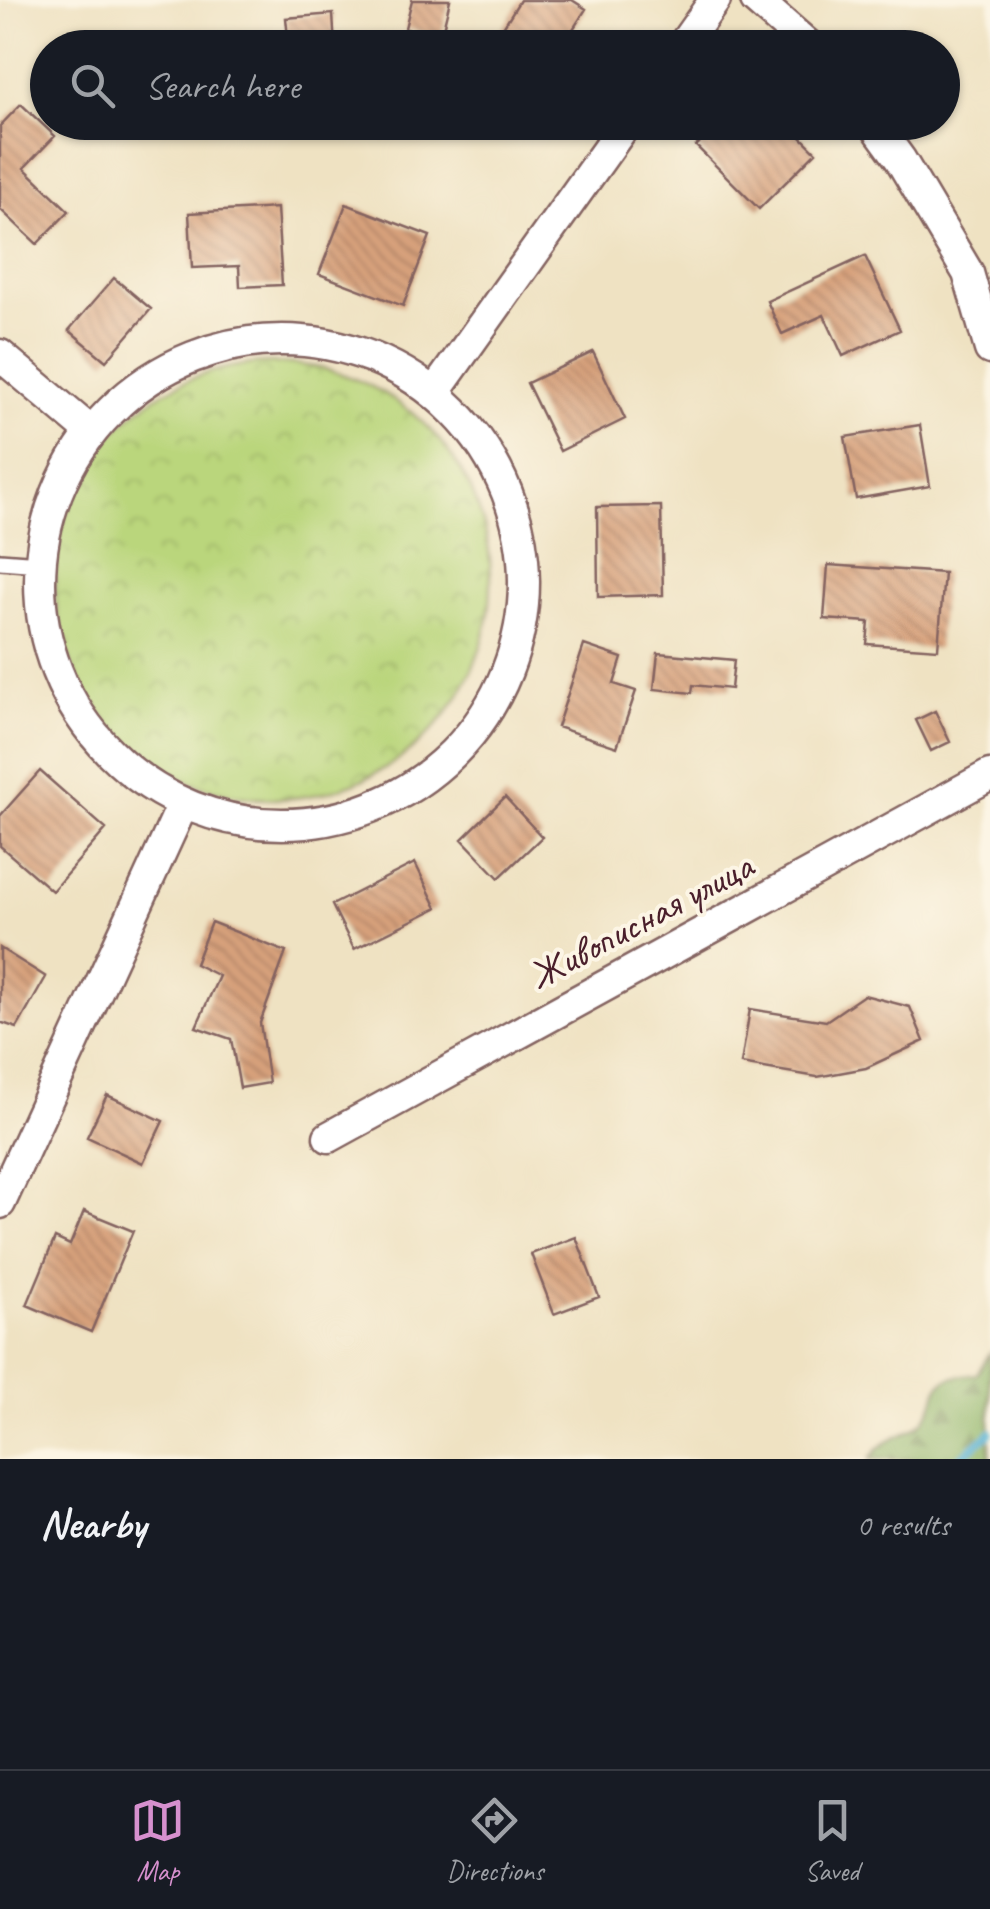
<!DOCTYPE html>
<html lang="en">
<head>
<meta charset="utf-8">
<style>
	:root { --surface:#171b24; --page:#242831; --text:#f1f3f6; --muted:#9ea1a6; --line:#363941; --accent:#d690ce }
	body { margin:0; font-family:Caveat,sans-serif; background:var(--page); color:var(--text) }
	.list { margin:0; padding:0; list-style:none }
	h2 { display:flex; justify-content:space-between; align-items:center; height:130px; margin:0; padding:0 40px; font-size:42px }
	h2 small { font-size:32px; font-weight:400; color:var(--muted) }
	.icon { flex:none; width:55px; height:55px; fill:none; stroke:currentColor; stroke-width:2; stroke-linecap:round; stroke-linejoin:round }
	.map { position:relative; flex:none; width:990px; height:1459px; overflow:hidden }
	.search { position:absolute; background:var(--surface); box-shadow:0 2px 8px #0004; left:30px; right:30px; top:30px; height:110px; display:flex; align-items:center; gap:25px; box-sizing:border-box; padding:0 35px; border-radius:55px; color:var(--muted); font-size:38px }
	.sheet { height:310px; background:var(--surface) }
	nav { display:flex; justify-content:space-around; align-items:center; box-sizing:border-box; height:140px; border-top:2px solid var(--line); background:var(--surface); font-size:28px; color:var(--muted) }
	nav a { display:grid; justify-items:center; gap:5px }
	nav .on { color:var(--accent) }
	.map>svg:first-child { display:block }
	.forest { fill:url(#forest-firs); stroke:#6e6b4c; stroke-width:2.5 }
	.park { fill:url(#park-crowns); stroke:#827a54; stroke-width:2.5 }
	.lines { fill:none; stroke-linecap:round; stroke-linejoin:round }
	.stream { stroke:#55b0d3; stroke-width:8 }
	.building { fill:url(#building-back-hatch) }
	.lane-casing { stroke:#846360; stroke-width:20 }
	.street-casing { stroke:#846360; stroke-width:35 }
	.lane { stroke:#fff; stroke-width:15 }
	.street { stroke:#fff; stroke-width:30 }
	.labels { text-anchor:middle; stroke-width:8; stroke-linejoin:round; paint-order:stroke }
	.street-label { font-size:40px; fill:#4a1f2b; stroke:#fcf5e5 }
</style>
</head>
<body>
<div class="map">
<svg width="990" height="1459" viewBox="0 0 990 1459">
	<defs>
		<pattern id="forest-firs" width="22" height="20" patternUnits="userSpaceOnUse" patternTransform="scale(2.5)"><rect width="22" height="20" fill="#93b76c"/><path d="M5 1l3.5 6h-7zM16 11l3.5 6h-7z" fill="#7a9459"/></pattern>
		<pattern id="park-crowns" width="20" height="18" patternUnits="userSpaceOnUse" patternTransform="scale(2.5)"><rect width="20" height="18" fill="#bad67c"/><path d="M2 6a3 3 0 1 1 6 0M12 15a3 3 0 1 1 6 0" fill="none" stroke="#a1b76b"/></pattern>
		<pattern id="building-back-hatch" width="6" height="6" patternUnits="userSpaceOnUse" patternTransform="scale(2.5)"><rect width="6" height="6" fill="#d7a17c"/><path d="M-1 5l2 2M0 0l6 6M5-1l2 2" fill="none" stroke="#b08366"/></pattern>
	</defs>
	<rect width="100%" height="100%" fill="#fcf5e5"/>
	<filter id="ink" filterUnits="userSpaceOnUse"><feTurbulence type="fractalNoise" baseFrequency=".01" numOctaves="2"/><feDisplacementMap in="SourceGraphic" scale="20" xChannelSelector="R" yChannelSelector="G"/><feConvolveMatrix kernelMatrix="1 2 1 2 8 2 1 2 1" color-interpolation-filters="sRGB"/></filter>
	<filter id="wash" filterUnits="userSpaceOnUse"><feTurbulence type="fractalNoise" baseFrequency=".0048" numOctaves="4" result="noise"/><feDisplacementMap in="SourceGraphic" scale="40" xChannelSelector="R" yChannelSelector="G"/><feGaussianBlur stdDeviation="2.25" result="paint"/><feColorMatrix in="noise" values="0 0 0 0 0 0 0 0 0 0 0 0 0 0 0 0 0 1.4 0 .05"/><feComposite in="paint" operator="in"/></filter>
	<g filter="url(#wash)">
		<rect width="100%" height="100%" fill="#efe2c2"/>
		<path class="forest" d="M 990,1353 L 990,1459 L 870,1459 C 887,1434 905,1439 922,1422 C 947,1395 920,1378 977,1374 Z"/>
		<path class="park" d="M55 581a218 218 0 1 1 436 0a218 218 0 1 1-436 0Z"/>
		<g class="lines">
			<path class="stream" d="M 958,1459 L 990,1433"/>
		</g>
		<g id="blocks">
			<path class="building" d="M 412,0 L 450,0 L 441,37 L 405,28 Z
				M 520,0 L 572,0 L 586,9 L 561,48 L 490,48 Z
				M 333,14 L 335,48 L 289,48 L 286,18 Z
				M 21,104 L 55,136 L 24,168 L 69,211 L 37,244 L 0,209 L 0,126 Z
				M 720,122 L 786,122 L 816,152 L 759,209 L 696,146 Z
				M 346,204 L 430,236 L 403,306 L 319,274 Z
				M 277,208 L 282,285 L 240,287 L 239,266 L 192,268 L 189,213 Z
				M 865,256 L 900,330 L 843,356 L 824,315 L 782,334 L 767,301 Z
				M 114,278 L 151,309 L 106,361 L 69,330 Z
				M 593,352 L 625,419 L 560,451 L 527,383 Z
				M 920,425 L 930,486 L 856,499 L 845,437 Z
				M 661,506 L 663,595 L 598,597 L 597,507 Z
				M 828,565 L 944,573 L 938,649 L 867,644 L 869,622 L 824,619 Z
				M 584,645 L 622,658 L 614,684 L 636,691 L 617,747 L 557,727 Z
				M 658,653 L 734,660 L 731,689 L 693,685 L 692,693 L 654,689 Z
				M 935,711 L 950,742 L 931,751 L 916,720 Z
				M 40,771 L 106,829 L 52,891 L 0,846 L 0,816 Z
				M 505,797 L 542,837 L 499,878 L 462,839 Z
				M 415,863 L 437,908 L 354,949 L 332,905 Z
				M 211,922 L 286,952 L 260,1023 L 269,1083 L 240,1088 L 231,1039 L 196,1027 L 219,976 L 195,964 Z
				M 0,948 L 46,977 L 17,1028 L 0,1022 Z
				M 864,995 L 910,1007 L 924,1041 L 866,1068 L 817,1077 L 741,1064 L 750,1009 L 826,1021 Z
				M 107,1095 L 163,1121 L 143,1163 L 87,1137 Z
				M 84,1211 L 133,1231 L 91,1332 L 27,1305 L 55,1238 L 70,1245 Z
				M 576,1237 L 599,1297 L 554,1314 L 531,1254 Z"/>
		</g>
	</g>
	<g filter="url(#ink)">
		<use href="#blocks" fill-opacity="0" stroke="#846360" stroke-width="2.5"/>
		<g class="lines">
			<defs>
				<path id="lane" d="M 0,561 L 40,564"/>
				<path id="street" d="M 756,0 L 811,48
					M 681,48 L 715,0
					M 873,122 L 900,159 L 968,273 L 990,349
					M40 582a242 242 0 1 1 484 0a242 242 0 1 1-484 0Z
					M 0,355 L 91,432
					M 434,393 L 627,122
					M 329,1137 L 990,775
					M 0,1203 L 183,804"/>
			</defs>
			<use href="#lane" class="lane-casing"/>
			<use href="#street" class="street-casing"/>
			<use href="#lane" class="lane"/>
			<use href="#street" class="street"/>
		</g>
	</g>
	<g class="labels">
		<g class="street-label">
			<text transform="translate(640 920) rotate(-28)" y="14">Живописная улица</text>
		</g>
	</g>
</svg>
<div class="search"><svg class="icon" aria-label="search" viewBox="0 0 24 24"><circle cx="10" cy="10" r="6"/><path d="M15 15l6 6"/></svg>Search here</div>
</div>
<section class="sheet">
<h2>Nearby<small>0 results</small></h2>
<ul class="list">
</ul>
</section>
<nav>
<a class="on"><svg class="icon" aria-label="map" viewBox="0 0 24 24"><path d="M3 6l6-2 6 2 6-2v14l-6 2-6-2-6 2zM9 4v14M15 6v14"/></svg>Map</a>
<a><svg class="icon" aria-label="directions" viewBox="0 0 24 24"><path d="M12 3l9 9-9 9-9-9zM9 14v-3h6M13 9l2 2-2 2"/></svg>Directions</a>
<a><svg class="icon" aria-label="saved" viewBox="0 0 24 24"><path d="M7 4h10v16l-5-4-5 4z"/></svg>Saved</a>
</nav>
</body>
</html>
